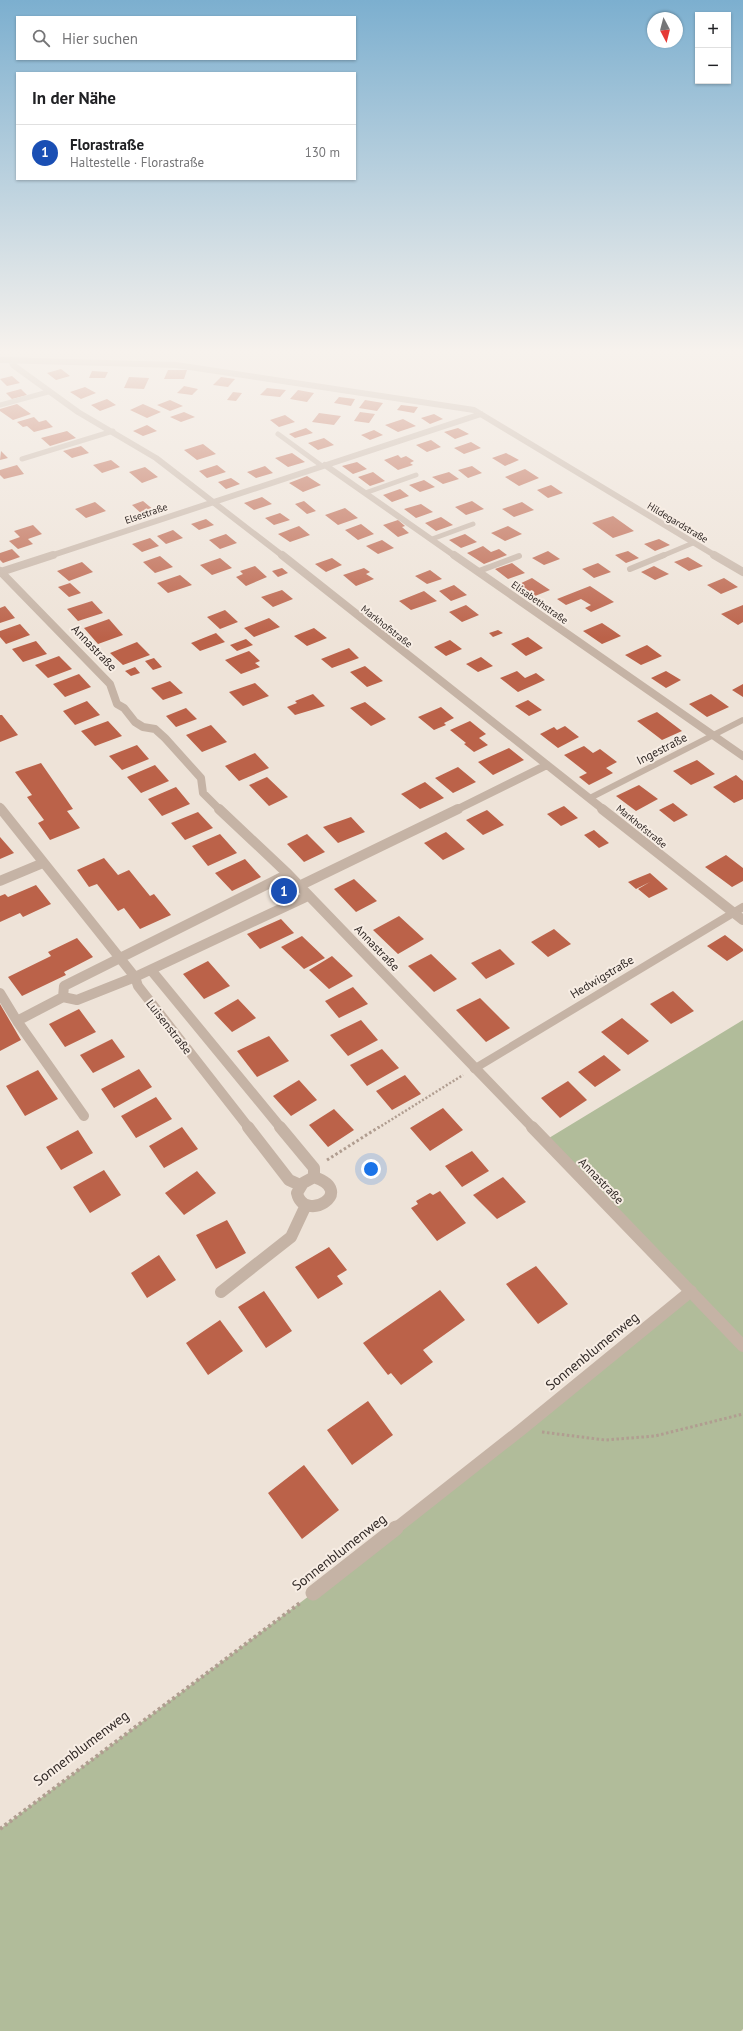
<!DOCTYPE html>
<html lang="de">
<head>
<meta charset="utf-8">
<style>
	:root { --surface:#fff; --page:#f6f6f6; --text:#202124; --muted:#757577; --line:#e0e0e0; --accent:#2563eb }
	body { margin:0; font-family:"PT Sans",sans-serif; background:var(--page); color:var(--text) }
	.controls { position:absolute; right:12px; top:12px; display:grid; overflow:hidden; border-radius:0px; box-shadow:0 1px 3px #0004 }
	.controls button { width:36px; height:36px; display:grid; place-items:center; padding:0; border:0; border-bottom:1px solid var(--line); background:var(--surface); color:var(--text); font:20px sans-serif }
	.compass { position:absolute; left:647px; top:12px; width:36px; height:36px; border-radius:50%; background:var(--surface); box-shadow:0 1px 3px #0004; rotate:173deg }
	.you { position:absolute; left:371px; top:1169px; width:14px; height:14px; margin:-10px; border:3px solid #fff; border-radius:50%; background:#1a73e8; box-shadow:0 0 0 6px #1a73e833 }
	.badge { display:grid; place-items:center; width:26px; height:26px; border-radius:50%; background:var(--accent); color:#fff; font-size:13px; font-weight:700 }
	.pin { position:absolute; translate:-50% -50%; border:2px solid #fff; box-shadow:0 1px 4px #0006 }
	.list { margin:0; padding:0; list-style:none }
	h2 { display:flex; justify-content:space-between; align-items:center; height:52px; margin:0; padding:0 16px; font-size:17px }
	h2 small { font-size:13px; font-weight:400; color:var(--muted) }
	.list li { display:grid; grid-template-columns:26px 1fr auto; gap:12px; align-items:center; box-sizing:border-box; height:56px; padding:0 16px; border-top:1px solid var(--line) }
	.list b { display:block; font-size:15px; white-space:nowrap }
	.list p { margin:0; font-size:13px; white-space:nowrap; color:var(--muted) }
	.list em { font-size:13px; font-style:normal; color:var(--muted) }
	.icon { flex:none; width:22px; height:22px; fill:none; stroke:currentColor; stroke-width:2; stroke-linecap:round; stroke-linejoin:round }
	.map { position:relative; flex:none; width:743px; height:2031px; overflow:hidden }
	.search { position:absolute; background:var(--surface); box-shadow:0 1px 3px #0004; left:16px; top:16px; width:340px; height:44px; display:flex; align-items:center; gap:10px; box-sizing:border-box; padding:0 14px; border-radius:0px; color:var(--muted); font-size:15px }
	.panel { position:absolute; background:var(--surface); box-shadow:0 1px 3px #0004; left:16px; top:72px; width:340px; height:108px; border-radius:0px }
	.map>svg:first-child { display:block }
	.green { fill:#b1bc9a }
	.building { fill:#bb6249 }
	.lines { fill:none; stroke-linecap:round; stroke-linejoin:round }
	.path-far2 { stroke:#b09d90; stroke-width:2.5; stroke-dasharray:2 2; stroke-linecap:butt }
	.path-far1 { stroke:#b09d90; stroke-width:3; stroke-dasharray:2.5 2.5; stroke-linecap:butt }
	.path { stroke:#b09d90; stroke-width:4; stroke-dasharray:3 3; stroke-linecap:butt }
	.service-far2 { stroke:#c5b3a5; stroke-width:5 }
	.service-far1 { stroke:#c5b3a5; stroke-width:6 }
	.service { stroke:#c5b3a5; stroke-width:8 }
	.minor-far4 { stroke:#c5b3a5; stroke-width:6 }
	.minor-far3 { stroke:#c5b3a5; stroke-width:8 }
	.minor-far2 { stroke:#c5b3a5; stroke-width:10 }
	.minor-far1 { stroke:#c5b3a5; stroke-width:12 }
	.minor { stroke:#c5b3a5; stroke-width:15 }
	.labels { text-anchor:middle; stroke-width:4; stroke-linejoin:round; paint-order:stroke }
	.far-street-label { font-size:10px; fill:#312926; stroke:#f7ede4 }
	.street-label { font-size:12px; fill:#312926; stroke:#f7ede4 }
	.near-street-label { font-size:14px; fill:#312926; stroke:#f7ede4 }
</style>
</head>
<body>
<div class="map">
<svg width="743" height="2031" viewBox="0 0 743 2031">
	<rect width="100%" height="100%" fill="#eee3d8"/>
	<path class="green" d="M 743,1020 L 743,2029 L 741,2031 L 0,2031 L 0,1829 L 313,1593 L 690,1292 L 544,1141 Z"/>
	<path class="building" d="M 61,369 L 70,376 L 56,380 L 47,373 Z
		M 168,370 L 187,370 L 184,379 L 164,379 Z
		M 92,371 L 108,372 L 105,378 L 89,378 Z
		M 12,376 L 20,383 L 7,386 L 0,379 Z
		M 129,377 L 149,378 L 144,389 L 124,388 Z
		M 221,377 L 235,379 L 228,387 L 213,385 Z
		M 184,386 L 198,389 L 192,395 L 177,393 Z
		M 85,387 L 96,393 L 81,399 L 70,392 Z
		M 267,388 L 286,390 L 280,397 L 260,395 Z
		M 21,389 L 27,395 L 12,399 L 6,393 Z
		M 298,390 L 314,393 L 307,402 L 290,399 Z
		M 233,392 L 242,393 L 236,401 L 227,400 Z
		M 339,397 L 355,399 L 351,406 L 334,403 Z
		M 107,399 L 116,405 L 100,411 L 91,405 Z
		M 170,400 L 183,406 L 170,411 L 157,405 Z
		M 365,400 L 383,403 L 377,411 L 359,408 Z
		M 17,404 L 31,414 L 13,420 L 0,411 L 0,409 Z
		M 143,404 L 161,412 L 147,418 L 130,410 Z
		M 401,405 L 418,407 L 414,413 L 397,410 Z
		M 184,412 L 195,417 L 181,422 L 170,417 Z
		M 360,412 L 375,414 L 369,423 L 354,421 Z
		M 319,413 L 341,416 L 334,425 L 312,422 Z
		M 434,414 L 443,419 L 430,424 L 421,418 Z
		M 285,415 L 295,422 L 279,427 L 270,420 Z
		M 34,417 L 39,422 L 46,420 L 53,427 L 34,432 L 27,426 L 23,427 L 17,422 Z
		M 403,419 L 416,426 L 398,432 L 385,425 Z
		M 147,425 L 157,431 L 143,436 L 133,431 Z
		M 306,428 L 313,433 L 295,438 L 289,434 Z
		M 458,428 L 469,434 L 455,439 L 444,432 Z
		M 374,430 L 383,435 L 370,440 L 361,435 Z
		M 67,431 L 76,438 L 50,446 L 41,438 Z
		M 324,438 L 334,445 L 318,450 L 308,443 Z
		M 431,440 L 441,447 L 427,452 L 416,445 Z
		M 471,442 L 481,448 L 464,454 L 454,448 Z
		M 203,444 L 216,454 L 197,460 L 184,450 Z
		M 81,446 L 89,453 L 72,458 L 63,451 Z
		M 1,451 L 8,458 L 0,460 Z
		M 292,453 L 305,462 L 288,467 L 275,458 Z
		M 506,453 L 519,460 L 505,466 L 492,458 Z
		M 398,455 L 401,458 L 406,456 L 414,461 L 410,463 L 413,465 L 398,470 L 384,460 Z
		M 111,460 L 120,467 L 102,473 L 93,465 Z
		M 357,462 L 367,469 L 353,474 L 342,466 Z
		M 17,465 L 24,474 L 4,479 L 0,475 L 0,470 Z
		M 217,465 L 226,472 L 207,478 L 199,471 Z
		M 265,466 L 273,473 L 256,478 L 247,472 Z
		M 472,466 L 482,473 L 468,478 L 458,470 Z
		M 145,467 L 158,477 L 142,483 L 129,472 Z
		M 525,469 L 539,478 L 519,486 L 505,477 Z
		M 373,472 L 385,481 L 370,486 L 358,477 Z
		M 449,472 L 459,479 L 443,484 L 432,477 Z
		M 307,476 L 321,485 L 303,492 L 289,483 Z
		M 231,478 L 240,484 L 226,489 L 218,482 Z
		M 424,480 L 435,487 L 420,492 L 409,485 Z
		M 551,485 L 563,493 L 548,498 L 537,490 Z
		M 400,489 L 409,496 L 392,502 L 383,495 Z
		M 262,497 L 272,504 L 254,510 L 244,503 Z
		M 143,501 L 155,511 L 143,515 L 132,505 Z
		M 304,501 L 316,511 L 307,514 L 295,504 Z
		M 472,501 L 484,509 L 466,515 L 455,507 Z
		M 95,502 L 106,511 L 86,518 L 75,509 Z
		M 522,502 L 534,510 L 514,517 L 502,509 Z
		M 421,504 L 433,512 L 416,518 L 404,509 Z
		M 345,508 L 358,518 L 338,525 L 325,515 Z
		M 280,513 L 290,520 L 274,525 L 265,518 Z
		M 613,516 L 634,531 L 613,538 L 592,523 Z
		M 441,517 L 453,525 L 436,531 L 425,523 Z
		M 206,519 L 214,525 L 199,530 L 191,524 Z
		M 398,520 L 405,526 L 402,527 L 409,533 L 398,537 L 383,525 Z
		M 361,524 L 374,534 L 358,540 L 345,530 Z
		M 33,525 L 42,534 L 28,539 L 33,544 L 18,549 L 9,541 L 20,537 L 14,531 Z
		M 299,526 L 310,535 L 290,542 L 278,534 Z
		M 508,526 L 522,534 L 505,541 L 491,533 Z
		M 173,530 L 183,538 L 166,544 L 157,536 Z
		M 226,534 L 237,543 L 220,549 L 209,540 Z
		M 465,534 L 477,542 L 461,548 L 449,540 Z
		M 150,538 L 159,546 L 142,552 L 132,544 Z
		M 659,539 L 670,545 L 655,551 L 644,544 Z
		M 382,540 L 394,548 L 378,554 L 366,546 Z
		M 483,546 L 491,552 L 499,549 L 507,555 L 484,564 L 467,553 Z
		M 12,549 L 20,557 L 3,563 L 0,560 L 0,553 Z
		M 548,551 L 560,559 L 544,565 L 532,558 Z
		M 628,551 L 639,558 L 626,563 L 615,555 Z
		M 160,556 L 173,567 L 155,573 L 143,562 Z
		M 688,557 L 703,566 L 689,571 L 674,562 Z
		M 220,558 L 232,568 L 212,575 L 200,565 Z
		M 332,558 L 342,565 L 326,572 L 315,564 Z
		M 82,562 L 93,572 L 69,581 L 57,571 Z
		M 512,563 L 525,573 L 508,579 L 495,569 Z
		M 598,563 L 611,572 L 594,578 L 582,569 Z
		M 255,566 L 267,577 L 246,586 L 236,577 L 243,574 L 240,571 Z
		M 654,566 L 669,574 L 655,580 L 641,572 Z
		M 282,568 L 288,573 L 278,577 L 272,571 Z
		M 364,568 L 370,572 L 366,574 L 374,579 L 356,586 L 343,575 Z
		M 430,570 L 442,579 L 427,584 L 415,576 Z
		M 180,575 L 192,585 L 168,593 L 157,583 Z
		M 532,578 L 550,590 L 535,596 L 517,585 Z
		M 724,578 L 738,587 L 721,594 L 707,585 Z
		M 70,583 L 81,593 L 69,597 L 58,587 Z
		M 454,585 L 467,595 L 451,601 L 439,591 Z
		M 590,586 L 614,602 L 591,612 L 585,608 L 591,605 L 581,599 L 566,605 L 557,599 Z
		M 282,590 L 293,599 L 273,607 L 261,597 Z
		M 424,591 L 437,601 L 411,610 L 399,601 Z
		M 92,601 L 103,613 L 78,621 L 67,609 Z
		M 466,605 L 479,615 L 462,622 L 449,612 Z
		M 743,605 L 743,622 L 738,625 L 721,614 Z
		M 5,606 L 15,618 L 0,623 L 0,608 Z
		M 225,610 L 238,622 L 220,629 L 207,617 Z
		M 269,618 L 280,627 L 254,637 L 244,628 Z
		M 109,619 L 123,635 L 98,644 L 84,628 Z
		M 602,623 L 611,629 L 621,636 L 602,644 L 583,631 Z
		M 20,624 L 30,635 L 6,644 L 0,637 L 0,631 Z
		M 314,628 L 327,638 L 307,646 L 294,636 Z
		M 498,630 L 503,633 L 493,637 L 489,633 Z
		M 216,633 L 225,642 L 200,651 L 191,643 Z
		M 528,637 L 543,648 L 526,656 L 511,644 Z
		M 246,639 L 253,645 L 237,651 L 230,645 Z
		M 450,640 L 462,649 L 446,656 L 434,647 Z
		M 36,641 L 47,654 L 23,662 L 12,649 Z
		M 137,642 L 150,655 L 123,665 L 110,653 Z
		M 647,645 L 662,656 L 641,665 L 625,655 Z
		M 349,648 L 359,658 L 332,668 L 321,659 Z
		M 249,651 L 260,661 L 255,663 L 260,667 L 241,674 L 225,660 Z
		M 59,656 L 72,669 L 48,678 L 35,665 Z
		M 481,657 L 493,666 L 478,672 L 466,664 Z
		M 154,658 L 162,667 L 153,670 L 145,661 Z
		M 365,666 L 383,681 L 367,687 L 350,672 Z
		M 135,667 L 140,673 L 131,676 L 125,671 Z
		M 517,671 L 525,678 L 536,673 L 545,680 L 518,692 L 500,678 Z
		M 666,671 L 681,680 L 666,688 L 651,678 Z
		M 79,674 L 91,687 L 65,697 L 53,684 Z
		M 170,681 L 183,693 L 163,700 L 151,688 Z
		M 255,683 L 269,696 L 243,706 L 229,692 Z
		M 743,684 L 743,697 L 732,690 Z
		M 313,694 L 325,706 L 295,715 L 287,707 L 297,703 L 295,701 Z
		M 711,694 L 729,707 L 707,717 L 689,704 Z
		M 528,700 L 542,710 L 529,716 L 515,706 Z
		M 87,701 L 100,715 L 75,725 L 63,711 Z
		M 365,702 L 386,719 L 371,726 L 350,708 Z
		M 441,707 L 454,718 L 444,723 L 446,725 L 434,730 L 418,717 Z
		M 186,708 L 197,719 L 176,727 L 166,716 Z
		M 657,712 L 682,731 L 662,740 L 637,721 Z
		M 0,715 L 2,715 L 18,735 L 0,742 Z
		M 108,721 L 122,736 L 95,746 L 81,731 Z
		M 470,721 L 486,734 L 479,738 L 488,745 L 474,752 L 464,744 L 466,743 L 450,730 Z
		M 211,725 L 227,742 L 202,752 L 186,735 Z
		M 565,726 L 579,737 L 558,748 L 540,734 L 554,727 L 557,730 Z
		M 137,745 L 149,759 L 122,770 L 109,756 Z
		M 584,746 L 593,753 L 600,749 L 617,762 L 606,768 L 613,773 L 589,785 L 579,777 L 587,773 L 564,755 Z
		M 509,748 L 524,760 L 493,775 L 478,762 Z
		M 255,753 L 269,768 L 239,781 L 225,766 Z
		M 697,760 L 715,774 L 691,785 L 673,771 Z
		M 41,763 L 73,809 L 67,811 L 80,828 L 50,840 L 38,823 L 44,820 L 27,797 L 32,795 L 15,772 Z
		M 155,765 L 169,781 L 141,793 L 127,777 Z
		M 458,767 L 476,782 L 453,793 L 435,778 Z
		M 736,775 L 743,781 L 743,799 L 734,803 L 713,787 Z
		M 267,777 L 288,797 L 269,806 L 249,785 Z
		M 425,782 L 444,798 L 420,809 L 401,794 Z
		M 639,785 L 658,799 L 636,811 L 616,796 Z
		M 176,787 L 190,804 L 162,816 L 148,799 Z
		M 673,803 L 688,815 L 674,822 L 659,810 Z
		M 564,806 L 578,818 L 561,826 L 547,814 Z
		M 487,810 L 504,825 L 483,835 L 466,820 Z
		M 198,812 L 213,828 L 185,840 L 171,823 Z
		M 351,817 L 365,832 L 338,843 L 323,827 Z
		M 594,830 L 609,843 L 599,848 L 584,835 Z
		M 446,832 L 465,849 L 443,860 L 424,843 Z
		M 220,834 L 237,853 L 208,866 L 192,846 Z
		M 307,834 L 325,852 L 304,862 L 287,844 Z
		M 0,837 L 14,853 L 0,859 Z
		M 726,855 L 743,868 L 743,881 L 732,887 L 705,867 Z
		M 104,858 L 118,875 L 129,870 L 150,896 L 154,894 L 171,915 L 140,929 L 124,908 L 118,911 L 97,884 L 89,887 L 77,870 Z
		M 245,859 L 261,877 L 232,891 L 215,873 Z
		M 650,873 L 668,889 L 649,898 L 638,889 L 650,882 L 636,889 L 628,882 Z
		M 354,879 L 377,901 L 356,912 L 334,889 Z
		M 36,885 L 51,904 L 23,917 L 20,913 L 0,922 L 0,896 L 5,894 L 8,897 Z
		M 399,916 L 424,939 L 398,954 L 373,930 Z
		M 281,919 L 294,933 L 260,949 L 247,934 Z
		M 554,929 L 571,944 L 548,957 L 531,942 Z
		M 725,935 L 743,949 L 743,951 L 727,961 L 707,946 Z
		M 302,936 L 325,958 L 304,969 L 281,947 Z
		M 77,938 L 93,957 L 64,972 L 66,975 L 22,996 L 8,977 L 51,956 L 48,952 Z
		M 500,949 L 515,964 L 486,979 L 471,963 Z
		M 431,954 L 457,979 L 434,992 L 408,966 Z
		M 332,956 L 353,976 L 329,989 L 309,970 Z
		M 208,961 L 230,986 L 204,999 L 183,974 Z
		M 353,987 L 368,1004 L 339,1018 L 325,1001 Z
		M 673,991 L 694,1011 L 671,1024 L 650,1004 Z
		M 480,998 L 510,1028 L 486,1042 L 456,1010 Z
		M 238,999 L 256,1018 L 232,1032 L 214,1013 Z
		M 0,1004 L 21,1040 L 0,1051 Z
		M 79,1009 L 96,1032 L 65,1047 L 49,1024 Z
		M 622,1018 L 649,1041 L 628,1055 L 601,1032 Z
		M 361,1020 L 378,1040 L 348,1056 L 330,1035 Z
		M 269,1036 L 289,1061 L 257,1077 L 237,1051 Z
		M 112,1039 L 125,1057 L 93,1073 L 80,1055 Z
		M 382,1049 L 399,1068 L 367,1086 L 350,1065 Z
		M 604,1055 L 621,1070 L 595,1087 L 578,1072 Z
		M 139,1069 L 152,1087 L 114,1108 L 101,1089 Z
		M 38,1070 L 58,1099 L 25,1116 L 6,1086 Z
		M 405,1075 L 421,1094 L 392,1110 L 376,1091 Z
		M 299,1080 L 317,1100 L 291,1116 L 273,1096 Z
		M 568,1081 L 587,1100 L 560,1118 L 541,1098 Z
		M 156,1097 L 172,1119 L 136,1138 L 121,1116 Z
		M 443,1108 L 463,1130 L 430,1151 L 410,1128 Z
		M 334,1109 L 354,1130 L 328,1147 L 309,1125 Z
		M 182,1127 L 198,1149 L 164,1168 L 149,1146 Z
		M 78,1130 L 93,1153 L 61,1170 L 46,1147 Z
		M 472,1151 L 489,1171 L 462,1187 L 445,1166 Z
		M 104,1170 L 121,1195 L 90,1213 L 73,1187 Z
		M 197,1171 L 216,1193 L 184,1215 L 165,1193 Z
		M 503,1177 L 526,1202 L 497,1219 L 473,1195 Z
		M 440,1191 L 466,1223 L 437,1241 L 411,1208 L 418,1204 L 416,1201 L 430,1193 L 433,1195 Z
		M 227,1220 L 246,1253 L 216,1269 L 196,1235 Z
		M 329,1247 L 347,1270 L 337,1276 L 343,1284 L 318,1299 L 295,1267 Z
		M 159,1255 L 176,1280 L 147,1298 L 131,1273 Z
		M 536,1266 L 568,1304 L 538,1324 L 506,1284 Z
		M 440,1290 L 465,1320 L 423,1350 L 433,1362 L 401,1385 L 391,1373 L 388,1375 L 363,1343 Z
		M 264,1291 L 292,1331 L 266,1348 L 238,1307 Z
		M 220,1320 L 243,1351 L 208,1375 L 186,1343 Z
		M 368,1401 L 393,1435 L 352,1465 L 327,1430 Z
		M 304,1465 L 339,1510 L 302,1539 L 268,1493 Z"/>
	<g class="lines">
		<path class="path-far2" d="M 378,1128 L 463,1075"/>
		<path class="path-far1" d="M 327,1160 L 379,1127
			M 542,1432 L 605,1440 L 655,1436 L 743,1414"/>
		<path class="path" d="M 0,1829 L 300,1603"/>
		<path class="service-far2" d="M 0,405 L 48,392
			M 278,434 L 322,466
			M 22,459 L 113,431
			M 365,493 L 416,475
			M 432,539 L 473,524
			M 662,556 L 693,543"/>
		<path class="service-far1" d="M 630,569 L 664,555
			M 479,571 L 519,556
			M 590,798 L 743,720"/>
		<path class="service" d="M 474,1069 L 743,907"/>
		<path class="minor-far4" d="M 0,360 L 176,365 L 474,410 L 716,556
			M 11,360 L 13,365 L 78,412 L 156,458 L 283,556
			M 325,465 L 455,556
			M 50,556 L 481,414"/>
		<path class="minor-far3" d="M 282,555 L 604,810
			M 454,555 L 743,756
			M 714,555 L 743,572
			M 0,571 L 110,684 L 117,704 L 124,708 L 135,722 L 143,727 L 155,729 L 165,738 L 201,778 L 203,793 L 220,810
			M 1,572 L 53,555
			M 0,807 L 2,810
			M 456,810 L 547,765"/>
		<path class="minor-far2" d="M 1,809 L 135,977 L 138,986 L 249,1128
			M 219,809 L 288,874 L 533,1128
			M 602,809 L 743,920
			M 288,874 L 64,986 L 63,997 L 77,1000 L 135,977 L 308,896
			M 0,881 L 43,863
			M 299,886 L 458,809
			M 151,970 L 281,1128
			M 0,993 L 17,1021 L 84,1116
			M 17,1021 L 63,997"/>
		<path class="minor-far1" d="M 248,1127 L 289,1180 L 300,1185
			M 280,1127 L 314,1168 L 314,1177
			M 532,1127 L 743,1346
			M 314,1177 C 358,1192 304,1224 297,1193 L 303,1183 Z
			M 221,1292 L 291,1237 L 306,1205
			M 395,1529 L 522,1429 L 691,1291"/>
		<path class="minor" d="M 313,1593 L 396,1528"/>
	</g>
	<linearGradient id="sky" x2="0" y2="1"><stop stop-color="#7cafcf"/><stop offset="0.55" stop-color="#f7f2ed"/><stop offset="1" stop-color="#f7f2ed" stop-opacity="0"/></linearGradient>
	<rect width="743" height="638" fill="url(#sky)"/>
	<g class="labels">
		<g class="far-street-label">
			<text transform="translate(146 513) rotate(-19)" y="4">Elsestraße</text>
			<text transform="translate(678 522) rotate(31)" y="4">Hildegardstraße</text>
			<text transform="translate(540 602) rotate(35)" y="4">Elisabethstraße</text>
			<text transform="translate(387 626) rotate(38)" y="4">Markhofstraße</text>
			<text transform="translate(642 826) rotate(39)" y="4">Markhofstraße</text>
		</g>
		<g class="street-label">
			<text transform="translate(94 648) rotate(46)" y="4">Annastraße</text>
			<text transform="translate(662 749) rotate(-27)" y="4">Ingestraße</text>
			<text transform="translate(377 948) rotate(46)" y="4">Annastraße</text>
			<text transform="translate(602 977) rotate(-31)" y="4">Hedwigstraße</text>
			<text transform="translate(169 1027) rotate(52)" y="4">Luisenstraße</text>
			<text transform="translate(601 1181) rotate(46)" y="4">Annastraße</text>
		</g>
		<g class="near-street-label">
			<text transform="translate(592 1351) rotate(-39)" y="5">Sonnenblumenweg</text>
			<text transform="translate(339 1552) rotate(-38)" y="5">Sonnenblumenweg</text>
			<text transform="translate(81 1748) rotate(-37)" y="5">Sonnenblumenweg</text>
		</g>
	</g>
</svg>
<div class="controls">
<button>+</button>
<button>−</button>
</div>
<svg class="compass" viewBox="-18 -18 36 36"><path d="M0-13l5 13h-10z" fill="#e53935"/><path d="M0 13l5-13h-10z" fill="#757577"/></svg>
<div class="you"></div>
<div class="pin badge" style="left:284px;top:891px;background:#1a4fb4">1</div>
<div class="search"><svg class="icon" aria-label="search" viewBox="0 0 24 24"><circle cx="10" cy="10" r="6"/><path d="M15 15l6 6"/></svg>Hier suchen</div>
<section class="panel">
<h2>In der Nähe<small></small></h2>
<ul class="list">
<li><span class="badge" style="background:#1a4fb4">1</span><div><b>Florastraße</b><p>Haltestelle · Florastraße</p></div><em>130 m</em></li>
</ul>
</section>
</div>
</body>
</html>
